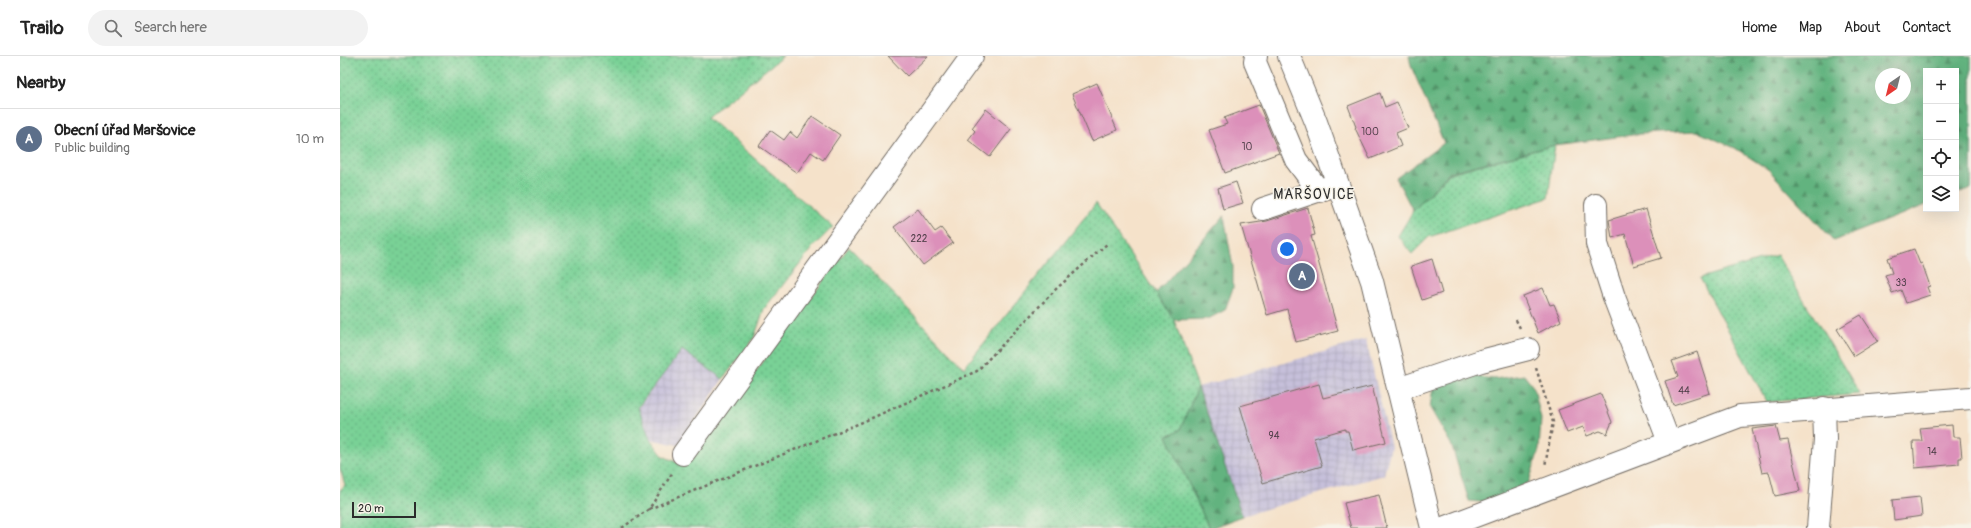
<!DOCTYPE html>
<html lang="en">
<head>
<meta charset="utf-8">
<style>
	:root { --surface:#fff; --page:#f2f2f2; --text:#222; --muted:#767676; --line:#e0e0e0; --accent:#111827 }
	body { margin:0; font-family:Pangolin,sans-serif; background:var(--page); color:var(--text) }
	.controls { position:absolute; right:12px; top:12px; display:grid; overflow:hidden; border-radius:0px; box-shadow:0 4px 16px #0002 }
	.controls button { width:36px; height:36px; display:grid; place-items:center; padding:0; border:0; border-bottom:1px solid var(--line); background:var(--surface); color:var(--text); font:20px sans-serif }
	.compass { position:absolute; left:1535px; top:12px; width:36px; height:36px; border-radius:50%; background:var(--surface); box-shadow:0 4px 16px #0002; rotate:215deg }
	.scale { position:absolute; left:12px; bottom:10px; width:64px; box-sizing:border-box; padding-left:4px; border:2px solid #2b2b2b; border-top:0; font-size:11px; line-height:14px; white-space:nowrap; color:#2b2b2b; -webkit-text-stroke:3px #f7f3e8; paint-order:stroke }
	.you { position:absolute; left:947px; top:193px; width:14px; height:14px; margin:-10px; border:3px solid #fff; border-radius:50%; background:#1a73e8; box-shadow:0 0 0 6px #1a73e833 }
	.badge { display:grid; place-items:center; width:26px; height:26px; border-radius:50%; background:var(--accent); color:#fff; font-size:13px; font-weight:700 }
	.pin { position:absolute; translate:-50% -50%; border:2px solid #fff; box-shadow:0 1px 4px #0006 }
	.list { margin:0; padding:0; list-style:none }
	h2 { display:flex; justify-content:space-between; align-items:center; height:52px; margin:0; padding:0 16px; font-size:17px }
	h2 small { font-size:13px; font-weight:400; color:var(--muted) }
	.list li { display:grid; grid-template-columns:26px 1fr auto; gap:12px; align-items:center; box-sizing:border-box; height:60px; padding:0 16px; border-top:1px solid var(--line) }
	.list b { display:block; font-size:15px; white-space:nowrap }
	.list p { margin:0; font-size:13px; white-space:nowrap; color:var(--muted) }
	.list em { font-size:13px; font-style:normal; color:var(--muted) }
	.icon { flex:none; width:22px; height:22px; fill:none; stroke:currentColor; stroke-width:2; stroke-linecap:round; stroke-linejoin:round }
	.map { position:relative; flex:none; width:1631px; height:472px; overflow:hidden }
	header { display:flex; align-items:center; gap:24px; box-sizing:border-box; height:56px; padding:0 20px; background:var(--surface); border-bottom:1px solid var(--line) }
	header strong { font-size:19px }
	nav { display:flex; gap:22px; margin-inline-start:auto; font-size:14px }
	.search { width:280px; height:36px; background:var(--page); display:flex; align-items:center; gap:10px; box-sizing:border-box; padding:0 14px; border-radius:22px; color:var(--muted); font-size:15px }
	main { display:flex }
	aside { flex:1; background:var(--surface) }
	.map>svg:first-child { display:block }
	.industrial { fill:url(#industrial-grid) }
	.grass { fill:url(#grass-dots); stroke:#527e60 }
	.forest { fill:url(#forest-firs); stroke:#466f55; fill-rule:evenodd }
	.building { fill:#dc90ba }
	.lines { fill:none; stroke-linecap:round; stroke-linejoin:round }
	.minor-casing { stroke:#726b63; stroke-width:24 }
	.major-casing { stroke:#726b63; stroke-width:24 }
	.path { stroke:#726b63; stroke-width:2.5; stroke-dasharray:3 3; stroke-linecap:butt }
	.minor { stroke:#fff; stroke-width:22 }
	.major { stroke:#fff; stroke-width:22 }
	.labels { text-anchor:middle; stroke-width:3; stroke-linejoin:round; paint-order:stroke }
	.number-label { font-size:10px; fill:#57444f }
	.quarter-label { font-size:14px; letter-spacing:1px; fill:#2b2b2b; stroke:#f7f3e8 }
</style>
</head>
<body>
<header>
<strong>Trailo</strong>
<div class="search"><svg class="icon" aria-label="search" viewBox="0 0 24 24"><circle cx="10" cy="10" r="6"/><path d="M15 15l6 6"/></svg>Search here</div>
<nav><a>Home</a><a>Map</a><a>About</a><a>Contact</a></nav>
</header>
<main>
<aside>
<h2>Nearby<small></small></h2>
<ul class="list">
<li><span class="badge" style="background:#5c6f8a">A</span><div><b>Obecní úřad Maršovice</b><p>Public building</p></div><em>10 m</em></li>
</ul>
</aside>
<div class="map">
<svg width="1631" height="472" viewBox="0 0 1631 472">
	<defs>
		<pattern id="industrial-grid" width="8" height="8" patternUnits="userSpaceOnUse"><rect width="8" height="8" fill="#c6c0da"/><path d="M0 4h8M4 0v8" fill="none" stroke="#aaa5bb"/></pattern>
		<pattern id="grass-dots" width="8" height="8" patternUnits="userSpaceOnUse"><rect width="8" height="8" fill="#79d196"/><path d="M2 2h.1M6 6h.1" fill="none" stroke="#63aa7b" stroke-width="1.8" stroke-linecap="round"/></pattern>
		<pattern id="forest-firs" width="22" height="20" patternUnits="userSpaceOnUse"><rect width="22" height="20" fill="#62b37f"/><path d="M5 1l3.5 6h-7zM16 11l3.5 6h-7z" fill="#519268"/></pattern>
	</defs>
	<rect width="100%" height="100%" fill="#f7f3e8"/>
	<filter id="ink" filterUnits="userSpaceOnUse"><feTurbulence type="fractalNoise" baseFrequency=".025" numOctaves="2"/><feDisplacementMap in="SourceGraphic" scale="8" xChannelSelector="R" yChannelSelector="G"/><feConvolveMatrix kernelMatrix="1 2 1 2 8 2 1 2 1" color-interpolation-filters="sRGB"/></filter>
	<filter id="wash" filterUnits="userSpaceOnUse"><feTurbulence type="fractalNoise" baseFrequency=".012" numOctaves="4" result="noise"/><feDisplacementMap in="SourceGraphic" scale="16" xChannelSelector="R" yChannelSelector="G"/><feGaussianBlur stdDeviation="0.9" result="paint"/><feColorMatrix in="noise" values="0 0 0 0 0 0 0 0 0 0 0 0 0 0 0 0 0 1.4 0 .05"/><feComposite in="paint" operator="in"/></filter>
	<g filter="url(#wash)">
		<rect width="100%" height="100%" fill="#f5e2ca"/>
		<path class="industrial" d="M 1026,284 L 1051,391 L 1044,419 L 902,460 L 858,331 Z
			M 342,294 L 383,323 L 338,389 L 310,383 L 298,352 Z"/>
		<path class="grass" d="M 0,0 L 443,0 L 367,61 L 493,171 L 472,192 L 424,253 L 414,282 L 383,323 L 342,294 L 298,351 L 310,383 L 323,400 L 345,410 L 509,191 L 624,312 L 756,147 L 834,264 L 858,331 L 840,374 L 827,380 L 869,472 L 0,472 L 0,434 L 5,429 L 0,412 Z
			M 1215,89 L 1208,142 L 1089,181 L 1072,198 L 1058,180 L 1073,155 L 1110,117 Z
			M 1437,199 L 1520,338 L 1427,346 L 1360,222 Z"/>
		<path class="forest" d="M 1069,0 L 1631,0 L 1631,132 L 1616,138 L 1616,15 L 1586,15 L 1586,149 L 1494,185 L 1429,114 L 1395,92 L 1356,75 L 1300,78 L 1215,89 L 1110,116 L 1073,155 L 1056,122 L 1104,87 L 1071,10 ZM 1541,18 L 1565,18 L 1565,42 L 1541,42 Z
			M 884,160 L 893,211 L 893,232 L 885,254 L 868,263 L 834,264 L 816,237 Z
			M 1184,319 L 1194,332 L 1201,363 L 1199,394 L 1189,426 L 1151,447 L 1129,445 L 1111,388 L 1090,352 L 1093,330 L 1108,324 L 1132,320 L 1154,323 Z
			M 858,331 L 902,460 L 871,472 L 869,472 L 827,380 L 840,374 Z"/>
		<g id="blocks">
			<path class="building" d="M 548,0 L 588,0 L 567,20 Z
				M 757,27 L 777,74 L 752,85 L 732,38 Z
				M 1040,37 L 1045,51 L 1057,46 L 1068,72 L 1056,77 L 1061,90 L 1030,103 L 1015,72 L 1016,71 L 1008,50 Z
				M 919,49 L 939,97 L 885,117 L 869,74 L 887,68 L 884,62 Z
				M 646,53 L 671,73 L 650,101 L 628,84 L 635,75 L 632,72 Z
				M 472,60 L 500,79 L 483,104 L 471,96 L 457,117 L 419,90 L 430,74 L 444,84 L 450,76 L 457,82 Z
				M 896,126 L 903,147 L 883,153 L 878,132 Z
				M 968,152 L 975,179 L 971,180 L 998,275 L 956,286 L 947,253 L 927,259 L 901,169 L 927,165 Z
				M 578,153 L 595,176 L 601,172 L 613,187 L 583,209 L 554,171 Z
				M 1306,153 L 1321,202 L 1294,210 L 1285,178 L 1272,182 L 1269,164 Z
				M 1574,193 L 1580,208 L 1582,207 L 1590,230 L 1587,231 L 1590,239 L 1566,247 L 1561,234 L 1552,237 L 1545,219 L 1552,217 L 1547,202 Z
				M 1092,203 L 1102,237 L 1082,244 L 1071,210 Z
				M 1203,232 L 1210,249 L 1214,248 L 1221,265 L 1198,277 L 1183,240 Z
				M 1521,259 L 1538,285 L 1514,300 L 1497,273 Z
				M 1357,296 L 1370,337 L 1333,349 L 1325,325 L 1338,321 L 1332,305 Z
				M 979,328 L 983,342 L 1032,330 L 1046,386 L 1013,394 L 1008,375 L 1005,375 L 1005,373 L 974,382 L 982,410 L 923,427 L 900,350 Z
				M 1261,338 L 1272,366 L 1267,378 L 1260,375 L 1247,380 L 1243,371 L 1227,377 L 1218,354 Z
				M 1612,369 L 1613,381 L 1620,381 L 1622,402 L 1619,402 L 1619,408 L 1575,412 L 1573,385 L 1582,385 L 1580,372 Z
				M 1436,370 L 1440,385 L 1448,384 L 1460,435 L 1435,440 L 1429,416 L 1422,417 L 1412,373 Z
				M 1039,439 L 1047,472 L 1011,472 L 1004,447 Z
				M 1580,441 L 1582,460 L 1554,464 L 1552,444 Z"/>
		</g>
	</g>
	<g filter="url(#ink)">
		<use href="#blocks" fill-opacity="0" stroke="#726b63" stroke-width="1"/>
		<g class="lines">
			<defs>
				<path id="minor" d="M 916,0 L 915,6 L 956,104 L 979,135
					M 1256,149 L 1257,188 L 1274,241 L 1329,386
					M 923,153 L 992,130
					M 1058,333 L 1141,305 L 1188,293
					M 343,398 L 632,0
					M 1103,472 L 1400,360 L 1631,342
					M 1478,472 L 1485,383 L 1484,352"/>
				<path id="major" d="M 949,0 L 976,66 L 1032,225 L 1092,472"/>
			</defs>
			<use href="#minor" class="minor-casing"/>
			<use href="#major" class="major-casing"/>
			<path class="path" d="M 1176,264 L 1180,272
				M 1196,312 L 1213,366 L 1205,410
				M 309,453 L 525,365 L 637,315 L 716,233 L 768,187
				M 282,472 L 309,453 L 333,416"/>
			<use href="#minor" class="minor"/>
			<use href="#major" class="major"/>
		</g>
	</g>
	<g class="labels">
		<g class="number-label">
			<text x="1030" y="79">100</text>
			<text x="907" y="94">10</text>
			<text x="579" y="186">222</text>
			<text x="1561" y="230">33</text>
			<text x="1344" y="338">44</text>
			<text x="934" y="383">94</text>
			<text x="1592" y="399">14</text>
		</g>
		<g class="quarter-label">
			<text x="974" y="143">MARŠOVICE</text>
		</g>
	</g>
</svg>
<div class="controls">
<button>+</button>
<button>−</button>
<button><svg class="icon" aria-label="locate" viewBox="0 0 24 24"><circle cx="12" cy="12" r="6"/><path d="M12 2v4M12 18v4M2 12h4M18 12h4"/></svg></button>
<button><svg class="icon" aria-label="layers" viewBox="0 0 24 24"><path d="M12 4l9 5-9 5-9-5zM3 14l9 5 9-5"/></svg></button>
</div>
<svg class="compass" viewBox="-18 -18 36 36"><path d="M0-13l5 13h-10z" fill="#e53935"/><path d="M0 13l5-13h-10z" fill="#767676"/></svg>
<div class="scale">20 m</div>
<div class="you"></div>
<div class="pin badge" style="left:962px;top:220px;background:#5c6f8a">A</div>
</div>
</main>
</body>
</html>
